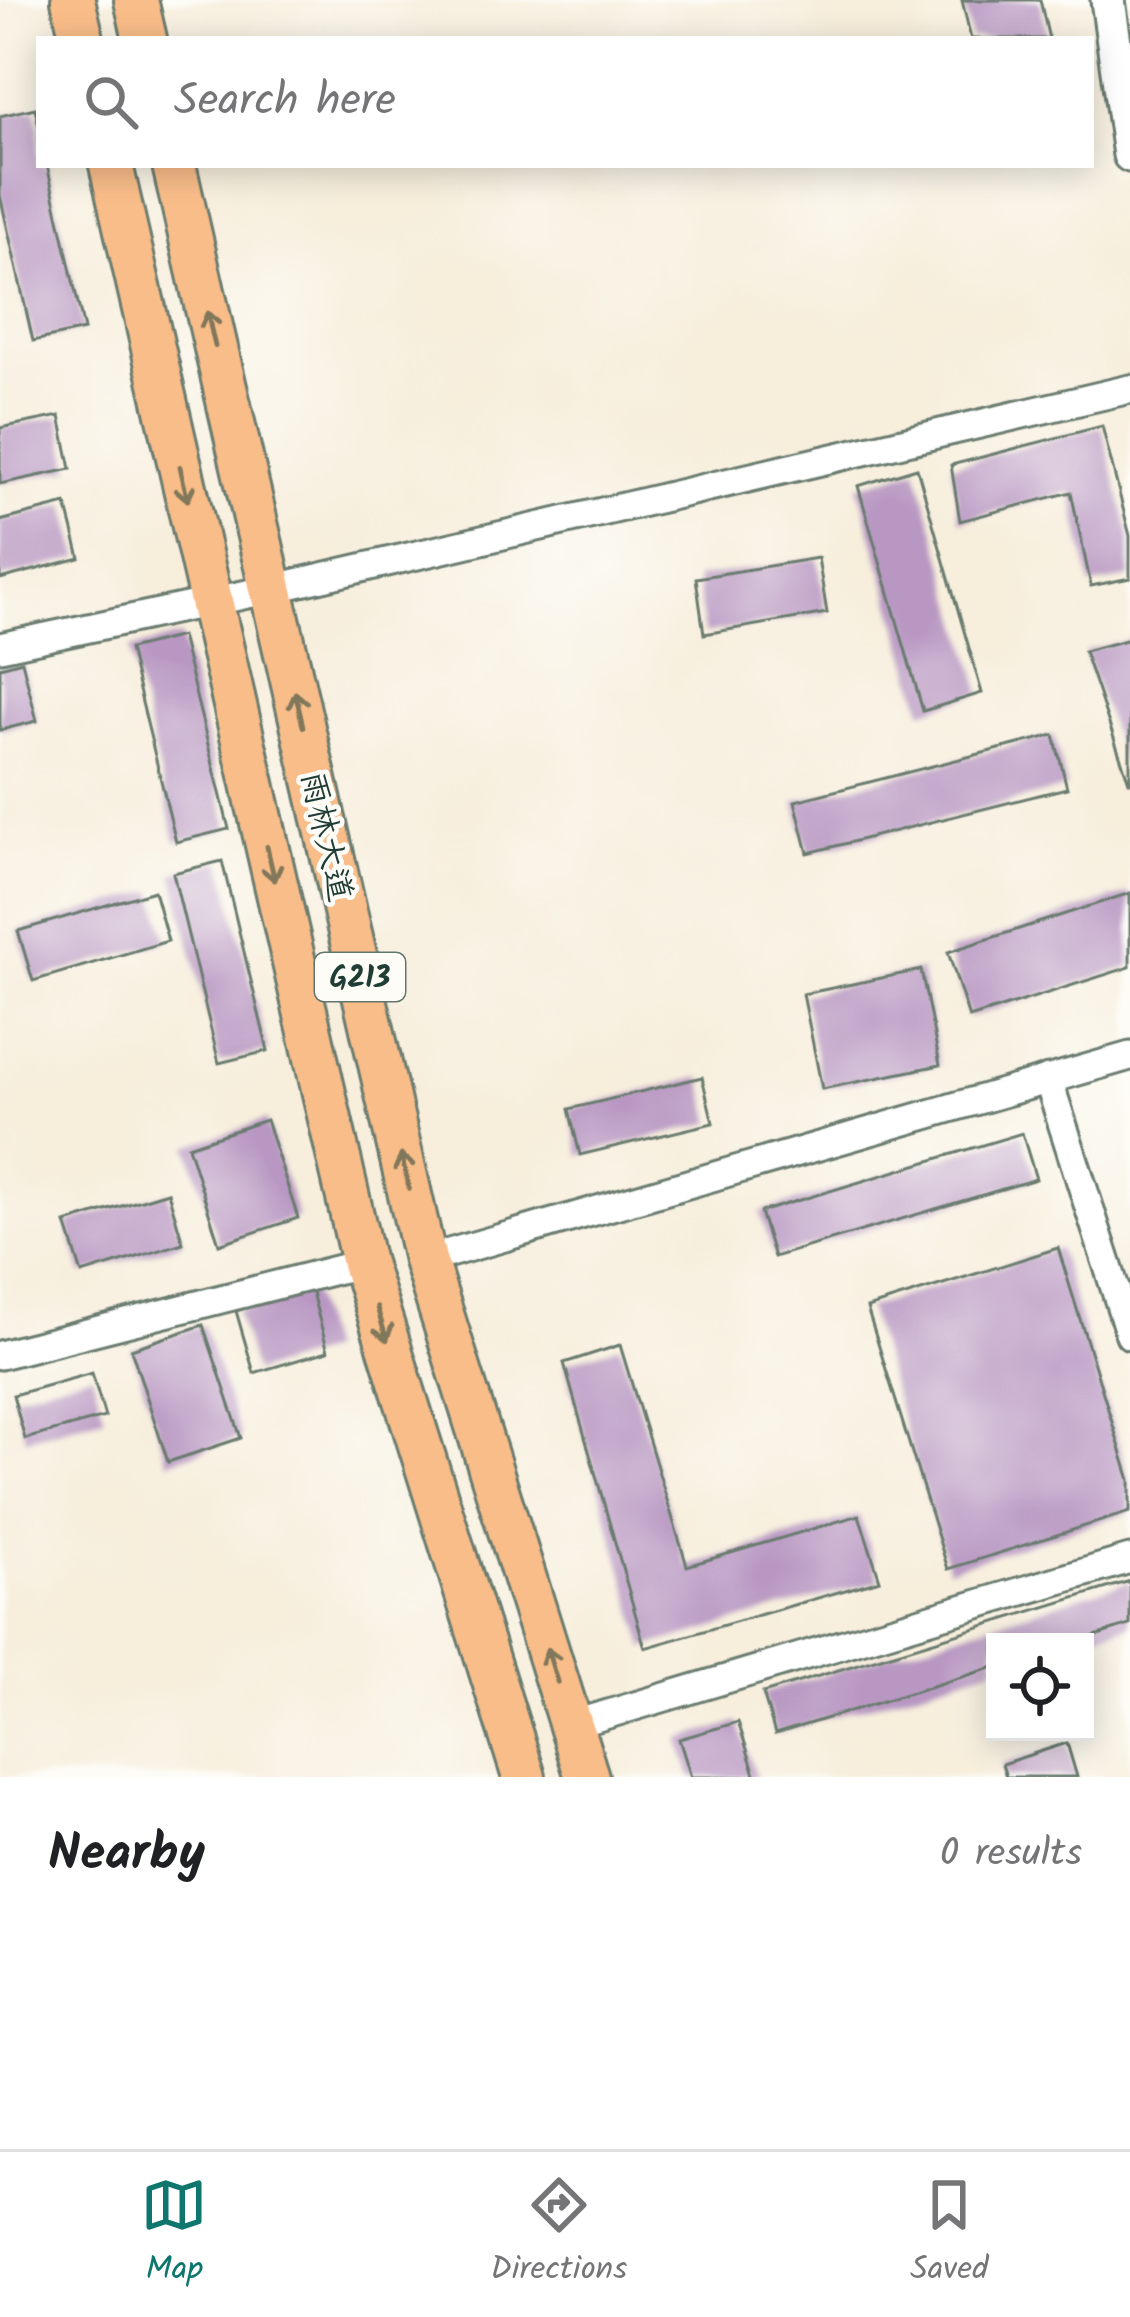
<!DOCTYPE html>
<html lang="en">
<head>
<meta charset="utf-8">
<style>
	:root { --surface:#fff; --page:#f6f6f6; --text:#202124; --muted:#757577; --line:#e0e0e0; --accent:#0f766e }
	body { margin:0; font-family:Kalam,"LXGW WenKai TC",sans-serif; background:var(--page); color:var(--text) }
	.controls { position:absolute; right:36px; bottom:36px; display:grid; overflow:hidden; border-radius:0px; box-shadow:0 6px 30px #0003 }
	.controls button { width:108px; height:108px; display:grid; place-items:center; padding:0; border:0; border-bottom:3px solid var(--line); background:var(--surface); color:var(--text); font:60px sans-serif }
	.list { margin:0; padding:0; list-style:none }
	h2 { display:flex; justify-content:space-between; align-items:center; height:156px; margin:0; padding:0 48px; font-size:51px }
	h2 small { font-size:39px; font-weight:400; color:var(--muted) }
	.icon { flex:none; width:66px; height:66px; fill:none; stroke:currentColor; stroke-width:2; stroke-linecap:round; stroke-linejoin:round }
	.map { position:relative; flex:none; width:1130px; height:1777px; overflow:hidden }
	.search { position:absolute; background:var(--surface); box-shadow:0 6px 30px #0003; left:36px; right:36px; top:36px; height:132px; display:flex; align-items:center; gap:30px; box-sizing:border-box; padding:0 42px; border-radius:0px; color:var(--muted); font-size:45px }
	.sheet { height:372px; background:var(--surface) }
	nav { display:flex; justify-content:space-around; align-items:center; box-sizing:border-box; height:168px; border-top:3px solid var(--line); background:var(--surface); font-size:33px; color:var(--muted) }
	nav a { display:grid; justify-items:center; gap:6px }
	nav .on { color:var(--accent) }
	.map>svg:first-child { display:block }
	.building { fill:#b897c2 }
	.lines { fill:none; stroke-linecap:round; stroke-linejoin:round }
	.minor-casing { stroke:#6b7b6f; stroke-width:33 }
	.tertiary-casing { stroke:#6b7b6f; stroke-width:39 }
	.trunk-casing { stroke:#6b7b6f; stroke-width:48 }
	.minor { stroke:#fff; stroke-width:27 }
	.tertiary { stroke:#fff; stroke-width:33 }
	.trunk { stroke:#f9bd89; stroke-width:42 }
	.oneway { stroke:#81775a }
	.labels { text-anchor:middle; stroke-width:9; stroke-linejoin:round; paint-order:stroke }
	.shield { fill:#fdfcf7; stroke:#62766e; stroke-width:3 }
	.shield-label { font-size:30px; font-weight:bold; fill:#1f3d34 }
	.street-label { font-size:33px; fill:#1f3d34; stroke:#fdfcf7 }
</style>
</head>
<body>
<div class="map">
<svg width="1130" height="1777" viewBox="0 0 1130 1777">
	<rect width="100%" height="100%" fill="#fdfcf7"/>
	<filter id="ink" filterUnits="userSpaceOnUse"><feTurbulence type="fractalNoise" baseFrequency=".00833" numOctaves="2"/><feDisplacementMap in="SourceGraphic" scale="24" xChannelSelector="R" yChannelSelector="G"/><feConvolveMatrix kernelMatrix="1 2 1 2 8 2 1 2 1" color-interpolation-filters="sRGB"/></filter>
	<filter id="wash" filterUnits="userSpaceOnUse"><feTurbulence type="fractalNoise" baseFrequency=".004" numOctaves="4" result="noise"/><feDisplacementMap in="SourceGraphic" scale="48" xChannelSelector="R" yChannelSelector="G"/><feGaussianBlur stdDeviation="2.7" result="paint"/><feColorMatrix in="noise" values="0 0 0 0 0 0 0 0 0 0 0 0 0 0 0 0 0 1.4 0 .05"/><feComposite in="paint" operator="in"/></filter>
	<g filter="url(#wash)">
		<rect width="100%" height="100%" fill="#f7eedc"/>
		<g id="blocks">
			<path class="building" d="M 962,0 L 1040,0 L 1049,39 L 971,39 Z
				M 35,108 L 39,128 L 39,165 L 47,165 L 84,330 L 33,341 L 0,195 L 0,116 Z
				M 60,416 L 71,469 L 0,484 L 0,428 Z
				M 1102,426 L 1130,536 L 1130,578 L 1091,586 L 1071,492 L 960,521 L 951,465 Z
				M 917,468 L 982,693 L 923,711 L 858,486 Z
				M 66,504 L 80,558 L 0,579 L 0,521 Z
				M 818,558 L 827,613 L 704,634 L 696,578 Z
				M 181,636 L 229,829 L 176,842 L 129,649 Z
				M 1130,639 L 1130,782 L 1129,782 L 1084,651 Z
				M 22,661 L 37,721 L 0,730 L 0,667 Z
				M 1054,735 L 1067,788 L 808,853 L 795,801 Z
				M 222,861 L 268,1051 L 219,1063 L 173,873 Z
				M 154,891 L 168,941 L 33,981 L 18,931 Z
				M 1130,893 L 1130,967 L 969,1018 L 948,952 Z
				M 921,970 L 940,1065 L 822,1089 L 803,994 Z
				M 702,1077 L 713,1123 L 580,1155 L 569,1109 Z
				M 266,1120 L 298,1218 L 219,1244 L 188,1146 Z
				M 1022,1133 L 1036,1179 L 774,1257 L 760,1212 Z
				M 168,1192 L 183,1243 L 82,1274 L 66,1223 Z
				M 1058,1248 L 1130,1480 L 1130,1512 L 948,1569 L 867,1308 Z
				M 311,1289 L 328,1351 L 254,1373 L 236,1311 Z
				M 203,1325 L 241,1438 L 168,1462 L 131,1349 Z
				M 620,1345 L 687,1566 L 859,1515 L 880,1580 L 645,1648 L 564,1363 Z
				M 92,1373 L 105,1417 L 25,1439 L 13,1395 Z
				M 1130,1581 L 1130,1625 L 1076,1642 L 995,1642 L 995,1667 L 775,1734 L 763,1693 Z
				M 738,1722 L 756,1777 L 691,1777 L 679,1739 Z
				M 1067,1743 L 1077,1777 L 1006,1777 L 1002,1764 Z"/>
		</g>
	</g>
	<g filter="url(#ink)">
		<use href="#blocks" fill-opacity="0" stroke="#6b7b6f" stroke-width="3"/>
		<g class="lines">
			<defs>
				<path id="minor" d="M 0,647 L 271,589 L 1130,389
					M 1048,1079 L 1130,1335
					M 425,1260 L 1130,1056
					M 0,1355 L 363,1263
					M 571,1725 L 1130,1559"/>
				<path id="tertiary" d="M 1108,0 L 1130,155"/>
				<path id="trunk" d="M 73,0 L 82,39
					M 136,0 L 145,39
					M 111,165 L 363,1263 L 524,1777
					M 174,165 L 425,1260 L 587,1777"/>
			</defs>
			<use href="#minor" class="minor-casing"/>
			<use href="#tertiary" class="tertiary-casing"/>
			<use href="#trunk" class="trunk-casing"/>
			<use href="#minor" class="minor"/>
			<use href="#tertiary" class="tertiary"/>
			<use href="#trunk" class="trunk"/>
		</g>
		<defs><path id="oneway-shaft" d="M-6 0H5M1.5-3L5.5 0L1.5 3" fill="none" stroke-width="1.6" stroke-linecap="round" stroke-linejoin="round" transform="scale(3)"/></defs>
		<g class="oneway">
			<use href="#oneway-shaft" transform="translate(211 329) rotate(-103)"/>
			<use href="#oneway-shaft" transform="translate(184 484) rotate(77)"/>
			<use href="#oneway-shaft" transform="translate(299 709) rotate(-103)"/>
			<use href="#oneway-shaft" transform="translate(271 864) rotate(77)"/>
			<use href="#oneway-shaft" transform="translate(405 1171) rotate(-103)"/>
			<use href="#oneway-shaft" transform="translate(382 1324) rotate(73)"/>
			<use href="#oneway-shaft" transform="translate(552 1665) rotate(-107)"/>
		</g>
	</g>
	<g class="labels">
		<rect class="shield" x="315" y="953" width="90" height="48" rx="9"/>
		<g class="shield-label">
			<text x="360" y="987">G213</text>
		</g>
		<g class="street-label">
			<text transform="translate(328 836) rotate(77)" y="12">雨林大道</text>
		</g>
	</g>
</svg>
<div class="controls">
<button><svg class="icon" aria-label="locate" viewBox="0 0 24 24"><circle cx="12" cy="12" r="6"/><path d="M12 2v4M12 18v4M2 12h4M18 12h4"/></svg></button>
</div>
<div class="search"><svg class="icon" aria-label="search" viewBox="0 0 24 24"><circle cx="10" cy="10" r="6"/><path d="M15 15l6 6"/></svg>Search here</div>
</div>
<section class="sheet">
<h2>Nearby<small>0 results</small></h2>
<ul class="list">
</ul>
</section>
<nav>
<a class="on"><svg class="icon" aria-label="map" viewBox="0 0 24 24"><path d="M3 6l6-2 6 2 6-2v14l-6 2-6-2-6 2zM9 4v14M15 6v14"/></svg>Map</a>
<a><svg class="icon" aria-label="directions" viewBox="0 0 24 24"><path d="M12 3l9 9-9 9-9-9zM9 14v-3h6M13 9l2 2-2 2"/></svg>Directions</a>
<a><svg class="icon" aria-label="saved" viewBox="0 0 24 24"><path d="M7 4h10v16l-5-4-5 4z"/></svg>Saved</a>
</nav>
</body>
</html>
